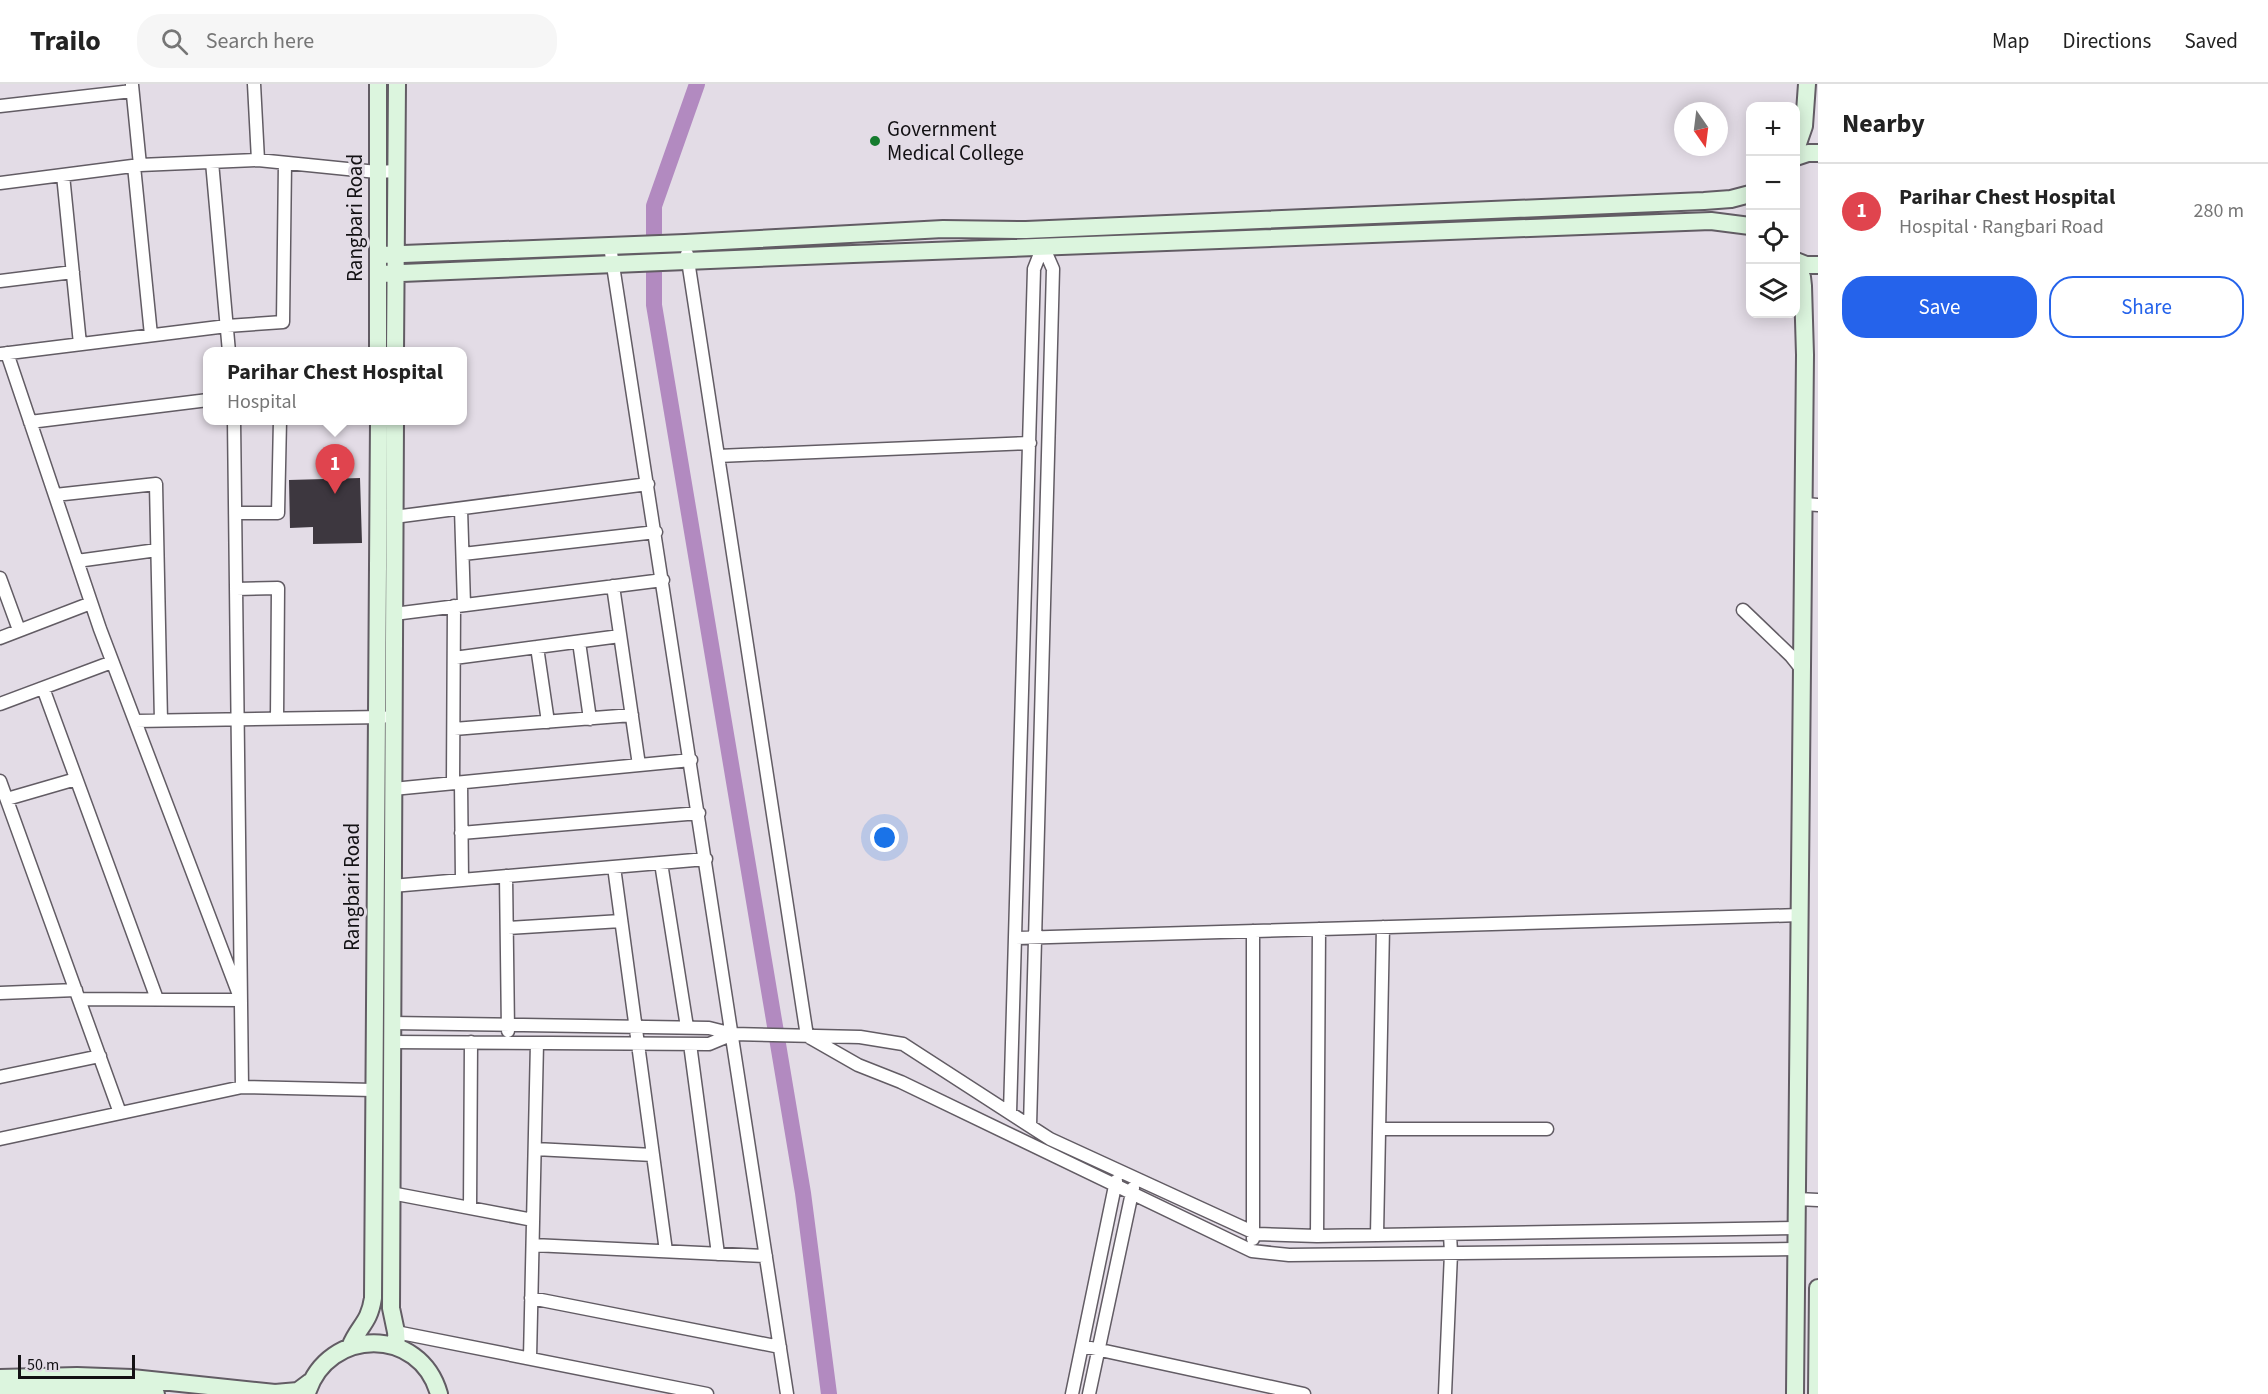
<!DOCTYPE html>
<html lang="en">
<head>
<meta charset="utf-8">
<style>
	:root { --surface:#fff; --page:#f6f6f6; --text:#222; --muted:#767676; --line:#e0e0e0; --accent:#2563eb }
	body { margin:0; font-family:"Source Sans 3",sans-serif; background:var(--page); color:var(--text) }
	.controls { position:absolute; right:18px; top:18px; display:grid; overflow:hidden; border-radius:12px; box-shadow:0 3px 15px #0003 }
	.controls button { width:54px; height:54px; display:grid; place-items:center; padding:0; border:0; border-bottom:2px solid var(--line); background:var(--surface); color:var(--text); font:30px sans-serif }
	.compass { position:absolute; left:1674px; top:18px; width:54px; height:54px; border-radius:50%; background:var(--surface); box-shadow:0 3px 15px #0003; rotate:166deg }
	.scale { position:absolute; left:18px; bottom:15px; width:117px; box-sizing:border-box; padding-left:6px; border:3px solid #131114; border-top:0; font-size:16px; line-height:21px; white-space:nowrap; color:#131114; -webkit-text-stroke:4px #e3dce6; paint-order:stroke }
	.you { position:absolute; left:885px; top:754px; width:21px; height:21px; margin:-15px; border:4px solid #fff; border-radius:50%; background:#1a73e8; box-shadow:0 0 0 9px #1a73e833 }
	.badge { display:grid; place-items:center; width:39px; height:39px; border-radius:50%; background:var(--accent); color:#fff; font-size:20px; font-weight:700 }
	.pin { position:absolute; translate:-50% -50px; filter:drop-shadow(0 2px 3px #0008) }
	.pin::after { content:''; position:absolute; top:32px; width:21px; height:18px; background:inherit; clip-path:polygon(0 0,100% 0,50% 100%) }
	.popup { position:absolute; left:203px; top:263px; width:264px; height:78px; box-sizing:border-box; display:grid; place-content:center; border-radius:12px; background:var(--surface); filter:drop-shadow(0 2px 4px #0005); font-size:20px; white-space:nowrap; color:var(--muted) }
	.popup b { font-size:22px; color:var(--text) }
	.popup::after { content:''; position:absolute; left:50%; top:100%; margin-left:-12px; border:12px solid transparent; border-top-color:var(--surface) }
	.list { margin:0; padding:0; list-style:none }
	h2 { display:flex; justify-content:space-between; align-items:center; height:78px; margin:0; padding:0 24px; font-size:26px }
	h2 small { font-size:20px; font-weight:400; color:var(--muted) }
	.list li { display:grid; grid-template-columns:39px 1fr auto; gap:18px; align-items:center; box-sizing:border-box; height:96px; padding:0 24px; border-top:2px solid var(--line) }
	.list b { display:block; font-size:22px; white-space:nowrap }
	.list p { margin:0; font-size:20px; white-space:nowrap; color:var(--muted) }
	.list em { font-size:20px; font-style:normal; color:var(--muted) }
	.actions { display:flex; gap:12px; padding:18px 24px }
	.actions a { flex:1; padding:14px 0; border:2px solid var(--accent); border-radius:24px; text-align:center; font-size:21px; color:var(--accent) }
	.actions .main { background:var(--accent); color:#fff }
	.icon { flex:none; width:33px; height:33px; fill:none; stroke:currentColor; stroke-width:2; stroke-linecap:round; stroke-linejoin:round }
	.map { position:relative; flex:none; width:1818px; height:1310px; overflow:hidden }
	header { display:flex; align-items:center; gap:36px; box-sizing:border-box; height:84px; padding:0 30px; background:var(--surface); border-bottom:2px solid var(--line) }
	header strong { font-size:28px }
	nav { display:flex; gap:33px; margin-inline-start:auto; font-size:21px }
	.search { width:420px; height:54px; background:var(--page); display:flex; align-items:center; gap:15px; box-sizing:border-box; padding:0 21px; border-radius:24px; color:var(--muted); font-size:22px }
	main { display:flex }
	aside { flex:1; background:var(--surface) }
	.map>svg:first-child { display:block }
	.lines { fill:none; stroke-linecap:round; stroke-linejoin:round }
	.canal { stroke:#b28ac0; stroke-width:16 }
	.building { fill:#3d373f }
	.street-casing { stroke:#625c64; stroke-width:15 }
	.secondary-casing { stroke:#625c64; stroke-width:20 }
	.street { stroke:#fff; stroke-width:12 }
	.secondary { stroke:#dcf5de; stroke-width:16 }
	.poi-dot { fill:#157b2e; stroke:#e3dce6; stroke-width:2 }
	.labels { text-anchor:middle; stroke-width:6; stroke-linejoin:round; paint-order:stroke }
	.poi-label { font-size:21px; fill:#131114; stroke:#e3dce6; text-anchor:start }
	.street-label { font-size:21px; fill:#131114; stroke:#e3dce6 }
</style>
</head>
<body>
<header>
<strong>Trailo</strong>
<div class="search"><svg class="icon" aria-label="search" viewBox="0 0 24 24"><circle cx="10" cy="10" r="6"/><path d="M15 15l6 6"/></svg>Search here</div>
<nav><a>Map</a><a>Directions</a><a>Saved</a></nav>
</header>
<main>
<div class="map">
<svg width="1818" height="1310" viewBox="0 0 1818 1310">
	<rect width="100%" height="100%" fill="#e3dce6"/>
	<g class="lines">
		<path class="canal" d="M 697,0 L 654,122 L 654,221 L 803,1109 L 829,1310"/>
	</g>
	<path class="building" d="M 360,394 L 362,459 L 313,460 L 313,443 L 290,444 L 289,396 Z"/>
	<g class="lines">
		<defs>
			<path id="street" d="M 254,0 L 258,76
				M 132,1 L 140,81
				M 0,22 L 132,7
				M 212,78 L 229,268
				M 134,82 L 151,251
				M 63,91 L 80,260
				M 0,99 L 140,81 L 258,76 L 377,88 L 396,87
				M 610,162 L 787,1310
				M 687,170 L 807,952
				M 0,197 L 73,188
				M 7,269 L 100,545 L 241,916 L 79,915
				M 1,270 L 227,242 L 283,238 L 285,79
				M 234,336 L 242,1003
				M 30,338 L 208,316
				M 718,372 L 1030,359
				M 55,411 L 156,400 L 161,637
				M 1805,420 L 1818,421
				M 461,425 L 464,521
				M 235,429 L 278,429 L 280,336
				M 394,433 L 648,400
				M 463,470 L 656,448
				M 77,477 L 157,466
				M 0,494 L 19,546
				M 613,502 L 639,681
				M 236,505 L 278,504 L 277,634
				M 1743,526 L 1791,572 L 1803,587
				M 394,530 L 663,496
				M 0,554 L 91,519
				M 579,558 L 590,635
				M 537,563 L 548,638
				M 454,574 L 620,552
				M 43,604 L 157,915
				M 0,620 L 112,578
				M 135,637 L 383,633
				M 454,645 L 632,631
				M 0,697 L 120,1029
				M 453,699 L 454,522
				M 461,699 L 462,796
				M 393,705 L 691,676
				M 7,715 L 76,695
				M 461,749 L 699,729
				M 661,779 L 687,943
				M 614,783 L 666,1167
				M 506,792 L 508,947
				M 392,802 L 706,775
				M 507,844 L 621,837
				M 1015,854 L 1800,831
				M 0,909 L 76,906
				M 391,939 L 709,944 L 733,950 L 860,953 L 903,960 L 1050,1055 L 1257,1150 L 1317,1152 L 1797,1144
				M 809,953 L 858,981 L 901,998 L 1252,1167 L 1289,1171 L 1796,1165
				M 391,958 L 709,960 L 733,950
				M 690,960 L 718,1170
				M 0,993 L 100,972
				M 1010,1029 L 1034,185 L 1043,162
				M 1030,1042 L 1053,185 L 1043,162
				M 1379,1045 L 1547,1045
				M 0,1055 L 242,1003 L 373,1006
				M 535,1065 L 653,1071
				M 391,1109 L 533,1136
				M 1797,1115 L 1818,1116
				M 470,1124 L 471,958
				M 1377,1151 L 1383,843
				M 1317,1152 L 1319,845
				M 1253,1155 L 1253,847
				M 533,1161 L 766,1172
				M 531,1214 L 780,1263
				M 396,1248 L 707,1310
				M 1082,1262 L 1304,1310
				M 530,1274 L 537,959
				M 1072,1310 L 1116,1097
				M 1089,1310 L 1133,1104
				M 1445,1310 L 1451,1169 L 1450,1150"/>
			<path id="secondary" d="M 378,0 L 378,268
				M 1796,65 L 1804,42 L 1807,0
				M 1796,73 L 1808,69 L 1818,69
				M 378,171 L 685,159 L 943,145 L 1026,146 L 1704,117 L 1731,115 L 1750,110
				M 1796,177 L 1806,181 L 1818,181
				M 378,190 L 853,170 L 1711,137 L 1750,142
				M 395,268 L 397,0
				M 395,336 L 391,1224 L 396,1248 L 397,1263
				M 350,1263 C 359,1241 369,1240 373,1214 L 379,336
				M 0,1294 L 77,1292 L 132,1294 L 275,1309 L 298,1307 L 310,1298
				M 0,1309 L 101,1307 L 156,1310
				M 307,1309 C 328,1243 420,1242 439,1310
				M 1795,1310 L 1805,271 L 1803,202 L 1802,193 L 1796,181
				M 1817,1310 L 1818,1204"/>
		</defs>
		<use href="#street" class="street-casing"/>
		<use href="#secondary" class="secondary-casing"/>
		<use href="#street" class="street"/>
		<use href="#secondary" class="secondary"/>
	</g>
	<circle class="poi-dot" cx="875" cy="57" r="6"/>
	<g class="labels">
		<g class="poi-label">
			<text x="887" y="52">Government<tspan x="887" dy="24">Medical College</tspan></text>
		</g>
		<g class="street-label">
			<text transform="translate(355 134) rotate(-90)" y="7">Rangbari Road</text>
			<text transform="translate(352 803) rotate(-90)" y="7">Rangbari Road</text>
		</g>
	</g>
</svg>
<div class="controls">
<button>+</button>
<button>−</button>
<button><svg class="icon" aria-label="locate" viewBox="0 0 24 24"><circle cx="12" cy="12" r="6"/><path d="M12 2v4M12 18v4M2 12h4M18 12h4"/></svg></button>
<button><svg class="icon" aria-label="layers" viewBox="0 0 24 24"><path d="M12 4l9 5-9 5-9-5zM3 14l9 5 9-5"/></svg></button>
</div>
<svg class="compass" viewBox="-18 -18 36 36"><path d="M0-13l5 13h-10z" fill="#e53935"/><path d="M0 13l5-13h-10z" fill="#767676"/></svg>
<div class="scale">50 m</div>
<div class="you"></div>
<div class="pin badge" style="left:335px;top:410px;background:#e0444e">1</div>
<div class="popup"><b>Parihar Chest Hospital</b>Hospital</div>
</div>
<aside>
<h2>Nearby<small></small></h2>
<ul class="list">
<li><span class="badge" style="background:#e0444e">1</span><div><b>Parihar Chest Hospital</b><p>Hospital · Rangbari Road</p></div><em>280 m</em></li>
</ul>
<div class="actions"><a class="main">Save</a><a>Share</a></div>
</aside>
</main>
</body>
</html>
